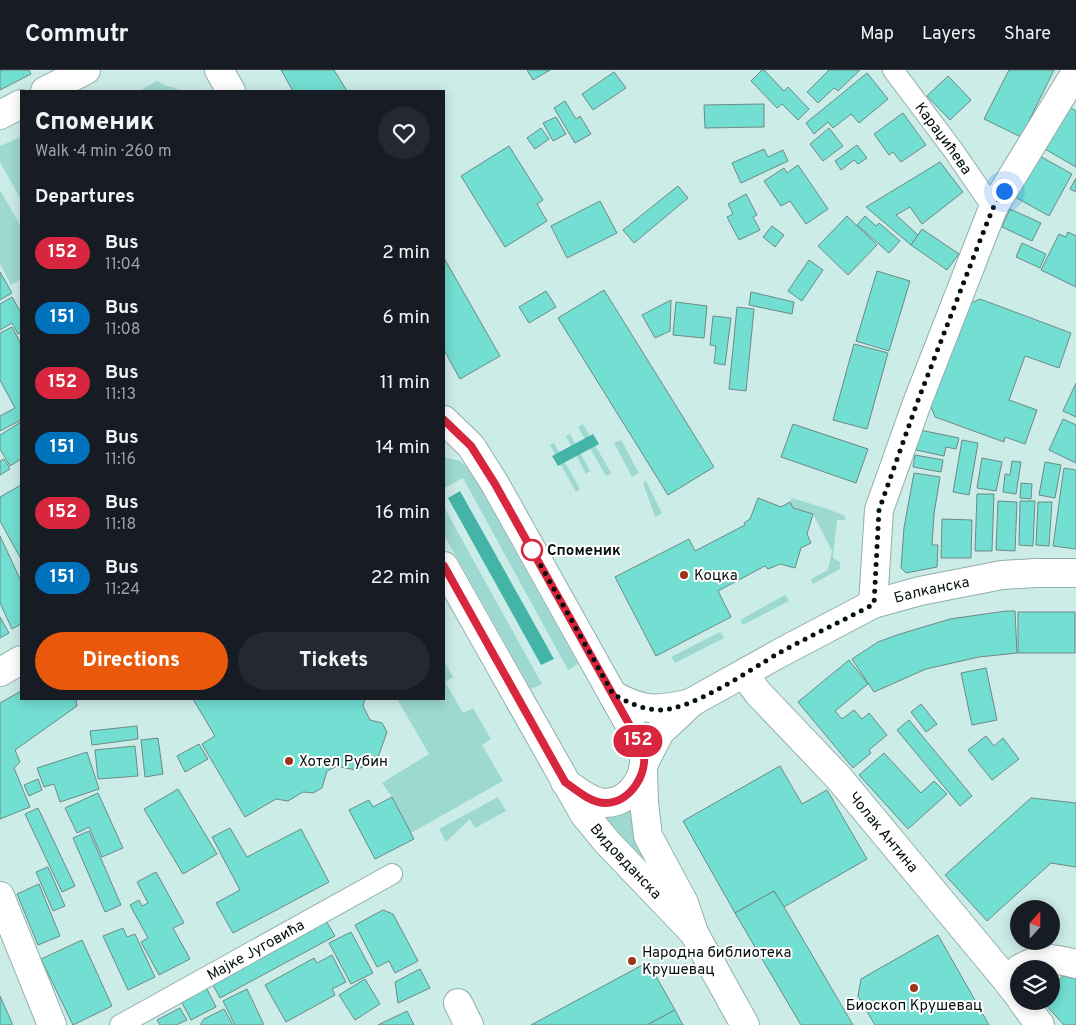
<!DOCTYPE html>
<meta charset="utf-8">
<style>
:root{--surface:#171b24;--page:#242831;--text:#f1f3f6;--muted:#9ea1a6;--line:#363941;--accent:#ea580c}
body{margin:0;font-family:Overpass,sans-serif;background:var(--page);color:var(--text);height:100vh;display:flex;flex-direction:column;font-size:19px;white-space:nowrap}
*{box-sizing:border-box;margin:0}
p{font-size:16px;color:var(--muted)}
.icon{flex:none;width:28px;height:28px;fill:none;stroke:currentColor;stroke-width:2;stroke-linecap:round;stroke-linejoin:round}
.map{position:relative;flex:1;overflow:hidden}
.details{position:absolute;left:20px;top:20px;width:425px;height:610px;display:flex;flex-direction:column;background:var(--surface);border-radius:0px;box-shadow:0 2px 12px #0003}
.details>*{flex:none}
.badge{padding:0 10px;border-radius:16px;font-size:18px;line-height:32px}
.needle{width:32px;rotate:21deg}
.tools{position:absolute;left:1010px;top:830px;display:grid;gap:10px}
.tools a{display:grid;place-items:center;width:50px;height:50px;border-radius:50%;background:var(--surface);box-shadow:0 2px 12px #0003;font-size:25px}
.you{position:absolute;width:25px;height:25px;margin:-12px;border:4px solid #fff;border-radius:50%;background:#1a73e8;box-shadow:0 0 0 8px #1a73e833}
.map>.badge{position:absolute;translate:-50% -50%;box-shadow:0 0 0 2px #fff}
h2{padding:0 15px;font-size:19px;line-height:45px}
.round{display:grid;place-items:center;flex:none;width:52px;height:52px;border-radius:26px;background:var(--page)}
.head{display:flex;align-items:center;justify-content:space-between;height:85px;padding:0 15px}
h1{font-size:24px;font-weight:800;line-height:38px}
.primary-button{display:flex;gap:10px;margin-top:auto;padding:10px 15px}
.primary-button a{flex:1;height:58px;border-radius:30px;background:var(--accent);color:#fff;font-size:20px;font-weight:800;line-height:58px;text-align:center}
.primary-button a+a{background:var(--page);color:var(--text)}
ul{padding:0;list-style:none}
li{display:flex;align-items:center;gap:15px;height:65px;padding:0 15px}
li div{flex:1}
li b{display:block;font-size:19px}
li em{font-style:normal}
li .badge{min-width:55px;font-weight:700;text-align:center}
header{display:flex;align-items:center;gap:30px;box-sizing:border-box;height:70px;padding:0 25px;background:var(--surface);border-bottom:1px solid var(--line)}
header strong{font-size:24px}
nav{display:flex;gap:28px;margin-inline-start:auto;font-size:18px}
.map>svg:first-child{display:block}
</style>
<header>
<strong>Commutr</strong>
<nav><a>Map</a><a>Layers</a><a>Share</a></nav>
</header>
<div class="map">
<svg width="1076" height="955" viewBox="0 0 1076 955">
<rect width="100%" height="100%" fill="#ccece7"/>
<!-- green -->
<g fill="#9ed9d1">
<path d="M157,11C166,17 173,16 181,21H139Z"/>
<polygon points="21,67 21,130 0,92 0,76"/>
<polygon points="0,120 21,157 21,209 11,215 0,194"/>
<polygon points="583,354 611,403 606,406 578,357"/>
<polygon points="570,364 590,401 586,404 566,366"/>
<polygon points="621,370 639,403 632,407 614,373"/>
<polygon points="554,373 580,419 576,422 550,375"/>
<polygon points="444,387 460,391 469,398 578,594 568,600 463,408 444,418"/>
<polygon points="646,411 662,443 655,447 643,413"/>
<polygon points="792,428 828,439 845,446 845,450 837,450 833,486 833,488 840,492 840,499 813,514 811,509 828,500 832,481 813,444 793,438 790,432"/>
<polygon points="444,437 542,614 531,619 444,465"/>
<polygon points="785,525 789,531 743,555 740,550"/>
<polygon points="720,562 724,568 675,593 671,587"/>
<polygon points="444,591 453,607 445,612 463,643 473,638 491,669 482,675 503,711 411,763 392,727 382,713 429,684 397,629 444,629"/>
<polygon points="498,727 506,741 475,758 470,749 446,772 439,759"/>
<polygon points="635,733 654,805 600,746 617,745"/>
</g>
<!-- water -->
<g fill="#45b4a8">
<polygon points="593,364 599,374 558,396 552,386"/>
<polygon points="460,421 554,589 541,595 448,428"/>
</g>
<!-- building -->
<g fill="#73ded2" stroke="#6d8a86">
<polygon points="0,0 29,0 31,4 0,20"/>
<polygon points="281,0 334,0 347,21 293,21"/>
<polygon points="527,0 550,0 533,10"/>
<polygon points="762,0 764,0 784,21 788,17 809,39 798,50 782,34 777,38 751,11"/>
<polygon points="829,0 860,0 838,21 834,18 818,33 807,22"/>
<polygon points="1009,0 1054,0 1021,67 984,49"/>
<polygon points="614,2 626,18 593,40 582,24"/>
<polygon points="867,3 888,29 859,53 851,44 833,58 828,52 814,64 806,53"/>
<polygon points="948,6 971,30 950,50 927,26"/>
<polygon points="565,31 576,49 580,46 591,64 575,73 554,38"/>
<polygon points="764,34 764,57 705,58 704,35"/>
<polygon points="1068,36 1076,41 1076,97 1043,78"/>
<polygon points="903,43 926,75 901,92 893,82 889,85 874,64"/>
<polygon points="556,47 566,64 553,71 543,53"/>
<polygon points="541,58 549,69 535,79 527,68"/>
<polygon points="829,58 843,76 823,91 810,74"/>
<polygon points="857,75 867,88 858,94 854,90 841,100 835,91"/>
<polygon points="509,76 543,130 537,134 547,151 505,177 461,106"/>
<polygon points="764,79 768,87 783,80 788,91 741,113 732,93"/>
<polygon points="1038,85 1072,104 1049,146 1015,127"/>
<polygon points="940,92 963,122 922,154 910,137 896,145 918,165 911,175 866,137"/>
<polygon points="798,95 828,139 806,154 790,131 781,136 764,111 784,98 787,103"/>
<polygon points="1076,108 1076,122 1070,119"/>
<polygon points="678,116 688,128 634,173 623,160"/>
<polygon points="746,124 757,145 753,147 760,160 739,170 727,147 733,144 728,134"/>
<polygon points="600,131 617,163 567,188 551,156"/>
<polygon points="1010,139 1041,153 1032,171 1002,157"/>
<polygon points="847,146 877,175 848,205 818,176"/>
<polygon points="865,146 876,156 879,153 900,171 889,183 857,155"/>
<polygon points="772,156 784,165 775,177 763,167"/>
<polygon points="922,159 959,184 947,200 911,175"/>
<polygon points="1068,162 1076,166 1076,217 1041,200 1059,164 1066,167"/>
<polygon points="1022,173 1046,184 1040,198 1016,187"/>
<polygon points="444,188 500,286 460,309 444,280"/>
<polygon points="809,190 823,200 802,231 788,221"/>
<polygon points="877,201 910,211 889,281 856,271"/>
<polygon points="0,202 12,223 0,230"/>
<polygon points="604,220 714,397 668,425 558,248"/>
<polygon points="546,221 556,237 529,253 519,237"/>
<polygon points="751,222 794,232 792,244 749,235"/>
<polygon points="12,227 21,243 21,262 18,264 12,253 0,260 0,234"/>
<polygon points="980,229 1071,263 1059,298 1025,286 1009,330 1037,340 1025,374 1005,367 1004,372 935,347 930,334 971,233"/>
<polygon points="671,230 670,261 655,268 642,245"/>
<polygon points="676,232 707,236 704,268 673,265"/>
<polygon points="737,237 754,239 746,321 729,319"/>
<polygon points="713,246 731,248 725,295 714,293 716,276 710,275"/>
<polygon points="12,257 21,274 21,350 0,361 0,346 15,338 0,310 0,263"/>
<polygon points="854,274 888,283 867,359 833,350"/>
<polygon points="1076,313 1076,347 1063,341"/>
<polygon points="1063,349 1076,355 1076,393 1049,380"/>
<polygon points="21,352 21,389 10,396 0,379 0,365"/>
<polygon points="793,354 868,379 856,413 781,387"/>
<polygon points="920,360 959,368 956,379 946,377 944,386 916,380"/>
<polygon points="962,370 978,373 969,425 953,422"/>
<polygon points="915,385 943,390 941,402 913,397"/>
<polygon points="982,388 1002,392 996,421 977,418"/>
<polygon points="4,389 10,399 0,405 0,391"/>
<polygon points="1012,391 1021,392 1016,424 1003,422 1005,404 1010,405"/>
<polygon points="1045,392 1061,395 1055,428 1039,425"/>
<polygon points="1064,398 1076,400 1076,479 1053,476"/>
<polygon points="914,403 940,407 934,444 932,475 938,475 937,497 906,503 901,498 904,458"/>
<polygon points="1021,413 1032,414 1031,429 1020,428"/>
<polygon points="21,415 21,489 0,451 0,427"/>
<polygon points="977,424 994,424 992,481 975,481"/>
<polygon points="758,428 781,437 790,432 793,438 813,444 807,464 811,473 801,478 795,498 780,494 768,499 765,496 718,521 731,547 656,586 615,507 689,469 695,481 745,455 744,453 750,449"/>
<polygon points="998,431 1017,432 1015,481 996,480"/>
<polygon points="1020,431 1035,431 1033,476 1019,475"/>
<polygon points="1038,432 1052,432 1049,476 1036,475"/>
<polygon points="942,449 972,450 971,488 941,488"/>
<polygon points="0,466 21,511 21,554 12,559 0,533"/>
<polygon points="1006,541 1015,541 1017,583 979,587 926,599 874,622 852,589 878,572 900,564 950,549"/>
<rect x="1018" y="542" width="57" height="41"/>
<polygon points="0,547 9,563 0,568"/>
<polygon points="849,590 868,614 835,641 842,649 854,640 862,649 869,643 887,665 869,680 871,683 853,698 798,632"/>
<polygon points="986,598 997,650 972,655 961,603"/>
<polygon points="21,621 21,629 76,629 77,636 15,680 20,692 14,698 30,737 0,749 0,633"/>
<polygon points="193,629 365,629 363,636 370,650 382,653 387,662 378,687 369,686 363,697 355,700 337,696 327,701 322,718 313,723 303,722 288,731 276,729 245,747 202,674 215,666"/>
<polygon points="921,634 937,654 926,662 911,642"/>
<polygon points="909,650 972,726 960,736 897,660"/>
<polygon points="137,656 138,669 92,675 90,661"/>
<polygon points="986,666 994,676 1003,668 1019,689 992,710 968,680"/>
<polygon points="158,668 163,704 145,707 141,670"/>
<polygon points="199,674 208,689 185,702 177,686"/>
<polygon points="135,676 138,706 98,709 95,680"/>
<polygon points="87,682 99,719 60,732 54,714 44,717 37,698"/>
<polygon points="884,683 921,723 934,711 947,724 908,759 859,705"/>
<polygon points="780,696 802,734 827,720 867,789 784,837 774,821 735,843 683,751"/>
<polygon points="38,709 42,720 29,726 24,715"/>
<polygon points="178,719 217,784 183,804 144,739"/>
<polygon points="98,723 123,778 102,787 89,757 77,763 65,738"/>
<polygon points="392,727 414,769 375,789 349,740 369,730 373,737"/>
<polygon points="1031,728 1076,733 1076,797 1051,793 987,851 945,805"/>
<polygon points="38,738 75,816 62,822 25,744"/>
<polygon points="230,758 247,787 301,759 329,812 233,863 216,833 240,820 212,767"/>
<polygon points="89,761 121,835 105,842 73,768"/>
<polygon points="48,797 65,836 53,841 36,802"/>
<polygon points="156,802 184,853 173,858 190,889 159,905 141,872 148,868 130,835 139,830 142,836 148,833 137,812"/>
<polygon points="39,814 60,866 38,875 17,824"/>
<polygon points="774,821 784,837 853,955 801,955 778,916 735,843"/>
<polygon points="383,840 393,844 418,891 395,903 389,891 377,897 355,855"/>
<polygon points="325,849 335,866 220,928 213,915 249,895 247,891"/>
<polygon points="123,858 127,867 135,864 155,907 128,920 103,866"/>
<polygon points="351,862 373,903 351,914 329,873"/>
<polygon points="938,865 989,955 875,955 858,926 861,909"/>
<polygon points="82,870 112,936 73,955 41,889"/>
<polygon points="332,885 346,912 332,919 335,925 286,952 265,915 314,888 317,893"/>
<polygon points="648,892 675,940 647,955 531,955"/>
<polygon points="420,899 430,918 398,933 395,912"/>
<polygon points="1063,906 1076,909 1076,955 1064,955 1042,931 1051,931 1051,917"/>
<polygon points="365,909 380,934 355,950 339,925"/>
<polygon points="206,917 216,937 191,950 181,931"/>
<polygon points="247,919 264,955 235,955 223,931"/>
<polygon points="0,926 12,953 12,955 0,955"/>
<polygon points="180,938 187,950 176,955 160,955 157,950"/>
<polygon points="224,939 233,955 200,955 204,949"/>
<polygon points="675,940 683,955 647,955"/>
<polygon points="407,941 414,955 378,955"/>
</g>
<g fill="none" stroke-linecap="round" stroke-linejoin="round">
<defs>
<g id="pedestrian">
<path id="s1" d="M893,0L953,80L993,138"/>
<path id="s2" d="M120,955L392,804"/>
</g>
<g id="minor">
<polyline points="45,21 86,0"/>
<polyline points="0,45 21,34"/>
<polyline points="873,534 879,440 917,333 993,138 1076,2"/>
<polyline points="0,602 21,590"/>
<path id="s3" d="M744,604L758,623L838,707L1004,907L1019,926"/>
<polyline points="0,826 52,955"/>
<path d="M1019,899C1043,886 1050,887 1076,894"/>
<polyline points="1022,931 1040,955"/>
<polyline points="458,933 469,955"/>
</g>
<g id="secondary">
<polyline points="219,0 231,21"/>
<path d="M444,350L471,376L495,414L643,679C649,703 632,732 606,733C591,733 576,720 565,712"/>
<path id="s4" d="M444,496L584,744L607,772L694,863"/>
<path d="M613,625C644,642 657,641 691,633"/>
<path id="s5" d="M644,693L660,662L692,632L780,583L873,534L920,521L1002,505L1036,503H1076"/>
<polyline points="643,700 644,733 648,766 684,833 694,863 745,955"/>
</g>
</defs>
<!-- pedestrian casing -->
<use href="#pedestrian" stroke="#91afab" stroke-width="22"/>
<!-- minor casing -->
<use href="#minor" stroke="#91afab" stroke-width="30"/>
<!-- secondary casing -->
<use href="#secondary" stroke="#91afab" stroke-width="30"/>
<!-- pedestrian -->
<use href="#pedestrian" stroke="#fff" stroke-width="20"/>
<!-- minor -->
<use href="#minor" stroke="#fff" stroke-width="28"/>
<!-- secondary -->
<use href="#secondary" stroke="#fff" stroke-width="28"/>
</g>
<g fill="none" stroke-linecap="round" stroke-linejoin="round">
<defs>
<path id="line" d="M444,350L471,376L495,414L643,679C649,703 631,732 606,733C591,733 576,720 565,712L444,496"/>
</defs>
<!-- line casing -->
<use href="#line" stroke="#fff" stroke-width="11"/>
<!-- line -->
<use href="#line" stroke="#d7263d" stroke-width="8"/>
<!-- walk -->
<path stroke="#061110" stroke-width="5" stroke-dasharray="0 9" d="M532,480L613,624C627,632 643,640 660,640C694,639 748,601 779,583C810,566 842,551 874,534L879,440L917,333L979,173L993,138L1004,121"/>
</g>
<!-- markers -->
<circle fill="#fff" stroke="#d7263d" stroke-width="2.5" cx="532" cy="480" r="10"/>
<g fill="#9c3418" stroke="#fff" stroke-width="2">
<circle cx="684" cy="505" r="5"/>
<circle cx="289" cy="691" r="5"/>
<circle cx="632" cy="891" r="5"/>
<circle cx="914" cy="918" r="5"/>
</g>
<g text-anchor="middle" stroke-width="4" stroke-linejoin="round" paint-order="stroke">
<!-- street labels -->
<g font-size="15" fill="#061110" stroke="#fff">
<text dy="5" stroke="none"><textPath href="#s1" startOffset="85">Караџићева</textPath></text>
<text dy="5" stroke="none"><textPath href="#s5" startOffset="345">Балканска</textPath></text>
<text dy="5" stroke="none"><textPath href="#s3" startOffset="211">Чолак Антина</textPath></text>
<text dy="5" stroke="none"><textPath href="#s4" startOffset="348">Видовданска</textPath></text>
<text dy="5" stroke="none"><textPath href="#s2" startOffset="155">Мајке Југовића</textPath></text>
</g>
<!-- stop labels -->
<g font-size="15" font-weight="bold" fill="#061110" stroke="#fff" text-anchor="start">
<text x="547" y="485">Споменик</text>
</g>
<!-- poi labels -->
<g font-size="15" fill="#061110" stroke="#fff" text-anchor="start">
<text x="694" y="510">Коцка</text>
<text x="299" y="696">Хотел Рубин</text>
<text x="642" y="887">Народна библиотека<tspan x="642" dy="17">Крушевац</tspan></text>
<text x="914" y="940" text-anchor="middle">Биоскоп Крушевац</text>
</g>
</g>
</svg>
<div class="tools">
<a><svg class="needle" viewBox="-14 -14 28 28"><path d="M0-13l5 13h-10z" fill="#e53935"/><path d="M0 13l5-13h-10z" fill="#9ea1a6"/></svg></a>
<a><svg class="icon" aria-label="layers" viewBox="0 0 24 24"><path d="M12 4l9 5-9 5-9-5zM3 14l9 5 9-5"/></svg></a>
</div>
<div class="you" style="left:1004px;top:121px"></div>
<b class="badge" style="left:638px;top:671px;background:#d7263d;color:#fff">152</b>
<section class="details">
<div class="head"><div><h1>Споменик</h1><p>Walk · 4 min · 260 m</p></div><a class="round"><svg class="icon" aria-label="heart" viewBox="0 0 24 24"><path d="M12 20l-8-8c-3-5 5-10 8-4 3-6 11-1 8 4z"/></svg></a></div>
<h2>Departures</h2>
<ul>
<li><span class="badge" style="background:#d7263d;color:#fff">152</span><div><b>Bus</b><p>11:04</p></div><em>2 min</em></li>
<li><span class="badge" style="background:#0072bc;color:#fff">151</span><div><b>Bus</b><p>11:08</p></div><em>6 min</em></li>
<li><span class="badge" style="background:#d7263d;color:#fff">152</span><div><b>Bus</b><p>11:13</p></div><em>11 min</em></li>
<li><span class="badge" style="background:#0072bc;color:#fff">151</span><div><b>Bus</b><p>11:16</p></div><em>14 min</em></li>
<li><span class="badge" style="background:#d7263d;color:#fff">152</span><div><b>Bus</b><p>11:18</p></div><em>16 min</em></li>
<li><span class="badge" style="background:#0072bc;color:#fff">151</span><div><b>Bus</b><p>11:24</p></div><em>22 min</em></li>
</ul>
<div class="primary-button"><a>Directions</a><a>Tickets</a></div>
</section>
</div>
